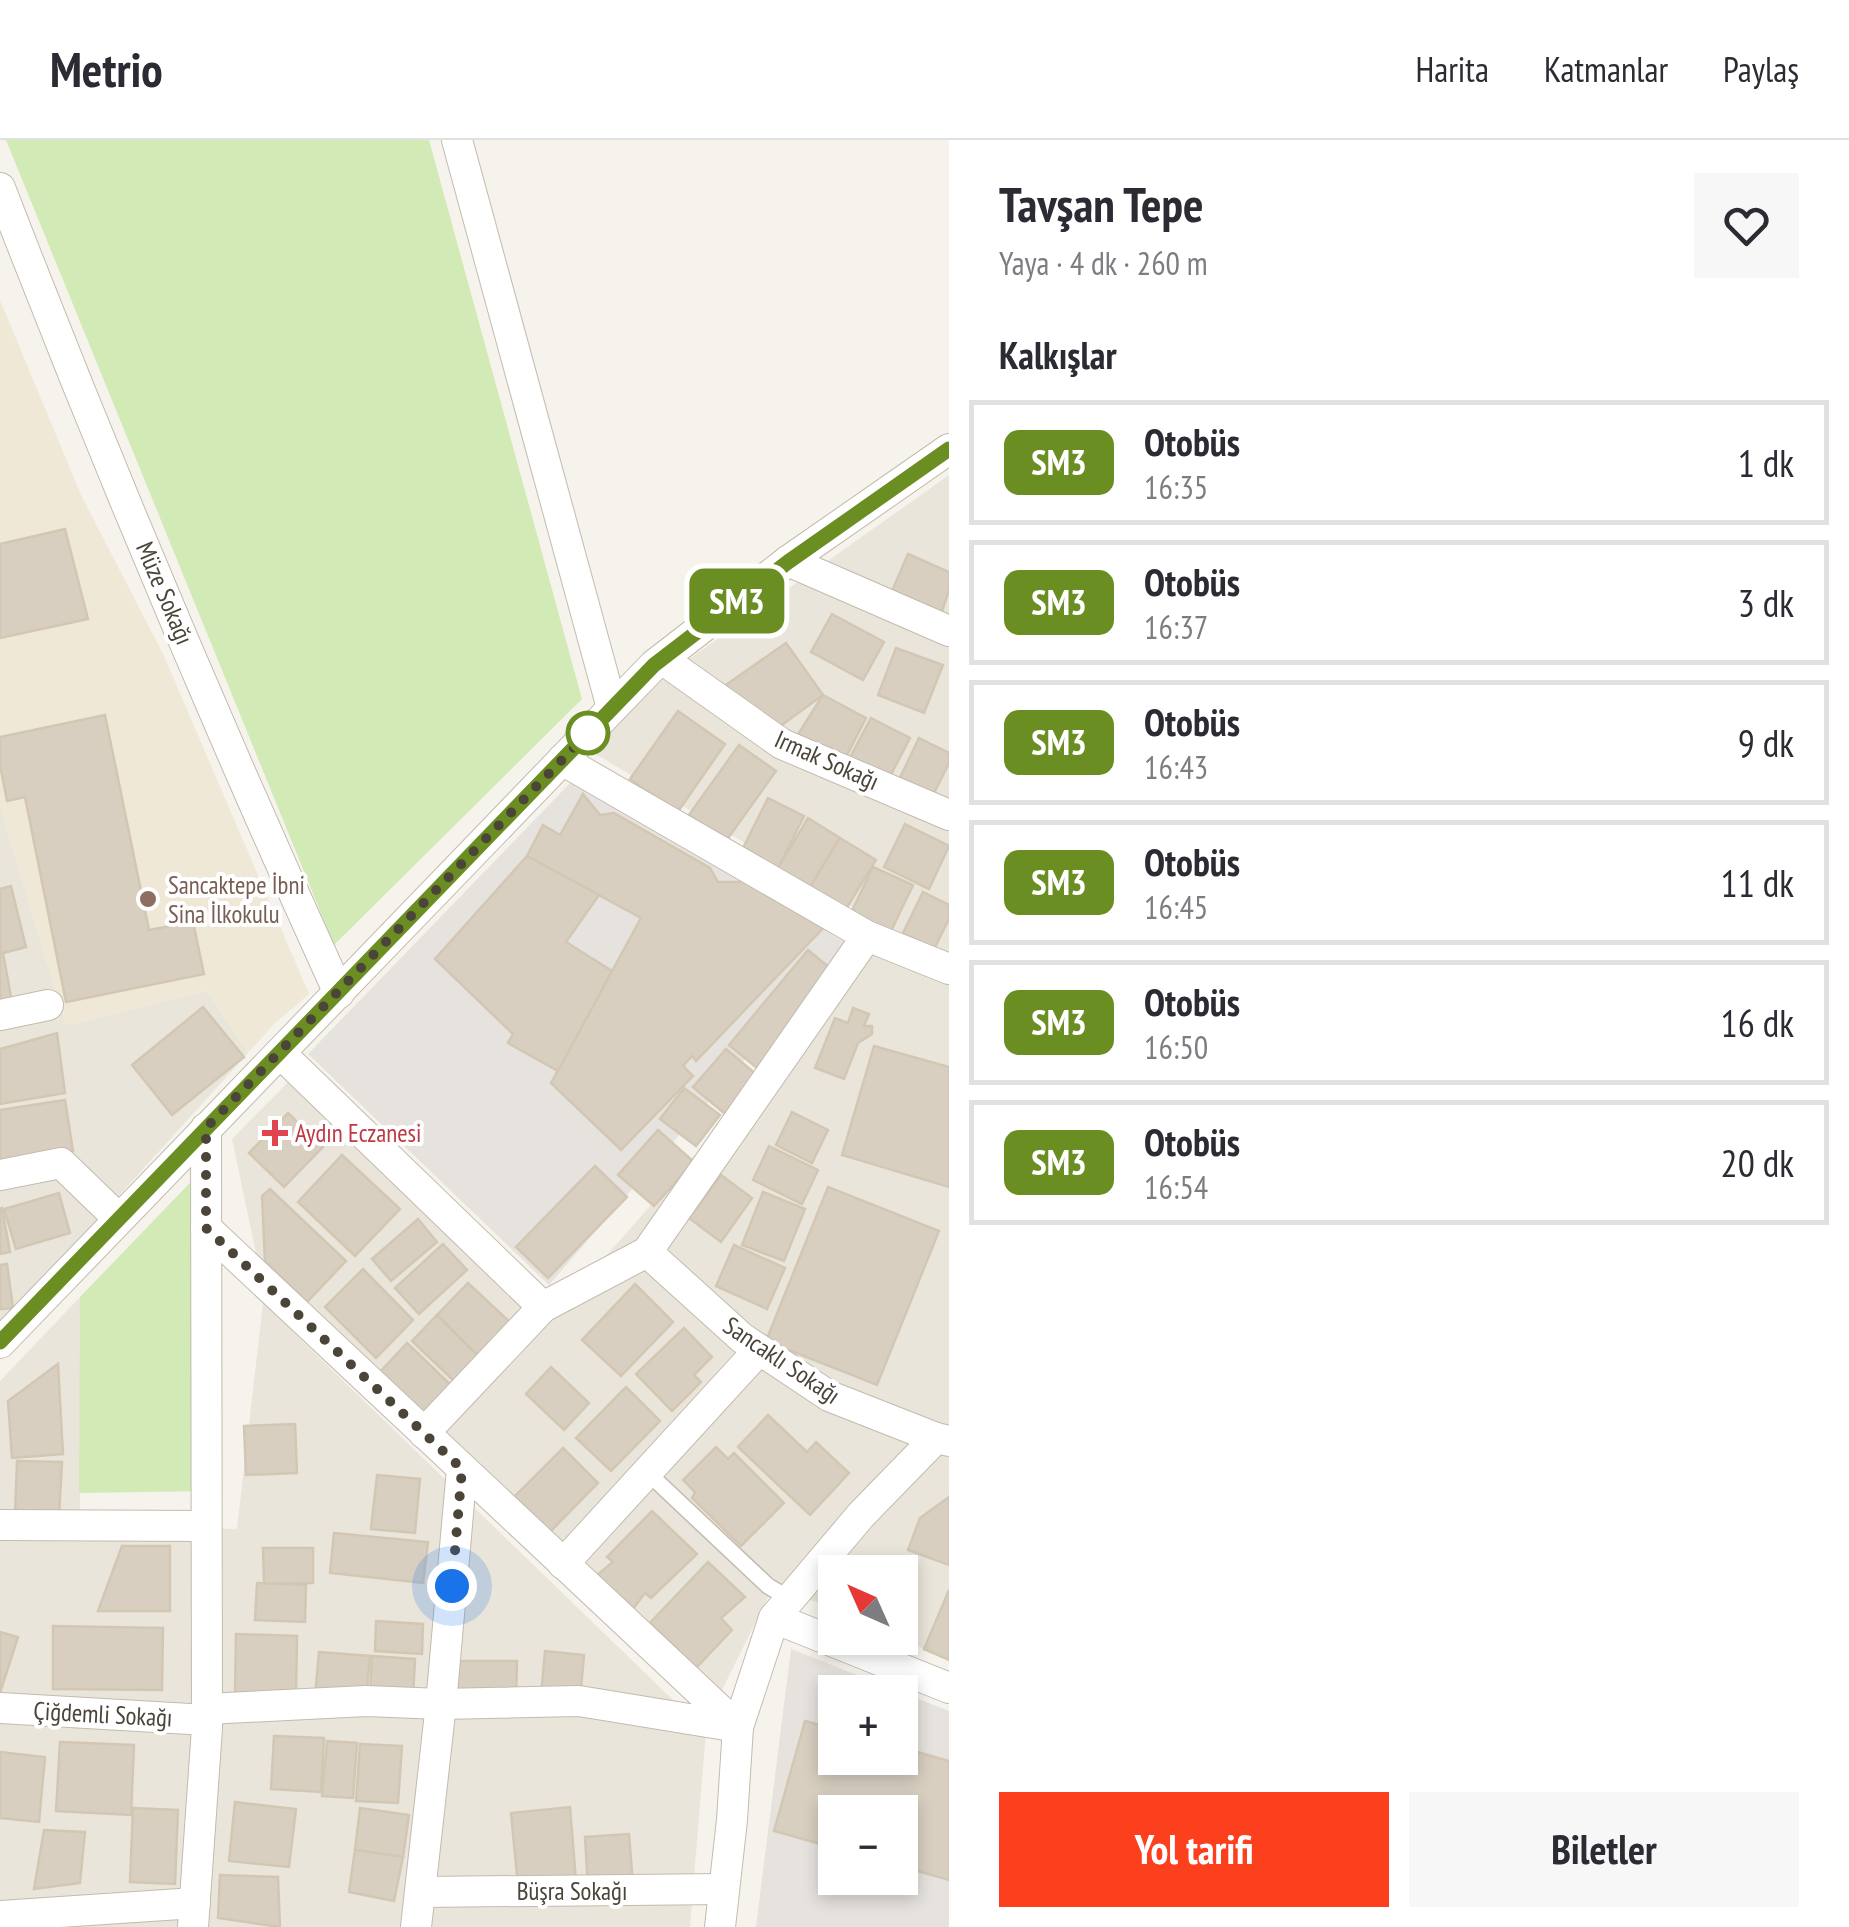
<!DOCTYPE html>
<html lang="tr">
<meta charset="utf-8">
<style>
:root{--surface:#fff;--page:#f7f7f7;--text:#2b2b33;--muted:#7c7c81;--line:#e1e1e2;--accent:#fc3f1d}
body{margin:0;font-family:"PT Sans Narrow",sans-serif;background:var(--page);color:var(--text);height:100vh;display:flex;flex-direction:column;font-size:38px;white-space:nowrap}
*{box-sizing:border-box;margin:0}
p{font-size:32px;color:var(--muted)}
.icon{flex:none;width:55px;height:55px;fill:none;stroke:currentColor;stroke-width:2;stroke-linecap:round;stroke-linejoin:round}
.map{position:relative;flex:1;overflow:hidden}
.sheet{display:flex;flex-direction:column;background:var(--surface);width:900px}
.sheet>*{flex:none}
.badge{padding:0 20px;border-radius:15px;font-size:35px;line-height:65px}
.needle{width:65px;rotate:315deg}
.controls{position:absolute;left:818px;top:1415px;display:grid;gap:20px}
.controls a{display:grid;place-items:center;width:100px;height:100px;border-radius:0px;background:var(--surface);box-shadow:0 5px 15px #0003;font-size:50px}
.you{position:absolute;width:50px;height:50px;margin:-25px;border:8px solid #fff;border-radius:50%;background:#1a73e8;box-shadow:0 0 0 15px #1a73e833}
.map>.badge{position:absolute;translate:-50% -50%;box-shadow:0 0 0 5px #fff}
h2{padding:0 50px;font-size:38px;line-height:90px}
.round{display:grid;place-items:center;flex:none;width:105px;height:105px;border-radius:0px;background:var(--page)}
.head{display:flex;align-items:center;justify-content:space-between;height:170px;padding:0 50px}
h1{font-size:48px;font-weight:600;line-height:75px}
.action{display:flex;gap:20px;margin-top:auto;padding:20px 50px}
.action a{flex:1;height:115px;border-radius:0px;background:var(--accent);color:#fff;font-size:40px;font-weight:600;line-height:115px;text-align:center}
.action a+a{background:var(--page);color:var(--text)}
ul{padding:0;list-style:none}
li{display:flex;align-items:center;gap:30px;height:125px;margin:0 20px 15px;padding:0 30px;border:5px solid var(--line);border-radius:0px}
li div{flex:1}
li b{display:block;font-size:38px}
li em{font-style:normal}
li .badge{min-width:110px;font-weight:700;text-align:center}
header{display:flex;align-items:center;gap:60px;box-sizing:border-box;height:140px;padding:0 50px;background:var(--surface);border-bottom:2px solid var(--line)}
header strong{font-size:48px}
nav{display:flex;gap:55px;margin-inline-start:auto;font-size:35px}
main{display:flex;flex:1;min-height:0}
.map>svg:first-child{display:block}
</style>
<header>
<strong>Metrio</strong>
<nav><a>Harita</a><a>Katmanlar</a><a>Paylaş</a></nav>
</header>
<main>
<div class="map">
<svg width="949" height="1787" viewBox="0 0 949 1787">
<rect width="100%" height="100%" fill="#f6f3ec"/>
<!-- residential -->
<g fill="#eae5da">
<polygon points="949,335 949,1519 898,1498 900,1432 835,1432 835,1470 774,1445 719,1556 258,1123 232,999 288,942 548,1182 892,791 594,613 647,549"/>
<polygon points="0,667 66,885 207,851 248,913 0,1187"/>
<polygon points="80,1157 80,1385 237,1389 263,1163 706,1592 690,1787 0,1787 0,1241"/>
</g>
<!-- industrial -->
<g fill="#e6e2dd" fill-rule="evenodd">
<polygon points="574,639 846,803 549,1145 308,914"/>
<path d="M791,1509L949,1571V1787H756ZM835,1552H900V1618H835ZM835,1672H900V1738H835Z"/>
</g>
<!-- education -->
<polygon fill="#efe8d6" points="0,160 81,355 164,516 309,854 275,883 248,913 207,851 66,885 0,667"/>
<!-- green -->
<g fill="#d2eab5">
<polygon points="6,0 429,0 582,559 334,805"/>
<polygon points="212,1020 211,1351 79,1353 80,1157"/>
</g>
<!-- building -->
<g fill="#d8cfc1" stroke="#d3c7b4" stroke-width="2.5">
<polygon points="65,389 88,479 0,498 0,404"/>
<polygon points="908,414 949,432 949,450 939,481 889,458"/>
<polygon points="832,474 884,502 863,540 811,512"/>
<polygon points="786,503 823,555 779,587 723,547"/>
<polygon points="896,508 943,525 924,573 878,555"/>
<polygon points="823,555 866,578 843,623 795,599"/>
<polygon points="678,571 725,604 677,673 630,639"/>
<polygon points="105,575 149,790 193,782 204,834 66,862 25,657 7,661 0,625 0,597"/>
<polygon points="871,578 910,598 885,646 846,625"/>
<polygon points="919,598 949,613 949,623 930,661 897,644"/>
<polygon points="739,605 776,631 726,701 689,675"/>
<polygon points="583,654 600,675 614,673 710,728 718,742 739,742 743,734 830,781 696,921 692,916 683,926 693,936 621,1010 551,943 641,778 527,716 543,685 560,695"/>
<polygon points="768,658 804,676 778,728 742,710"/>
<polygon points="808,678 840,698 810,747 778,728"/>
<polygon points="905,684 949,706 929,749 884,727"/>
<polygon points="840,698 876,720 846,769 810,747"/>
<polygon points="527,716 599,755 566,802 612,831 558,931 508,903 513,894 435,819"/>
<polygon points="873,727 913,745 891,791 851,773"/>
<polygon points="11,746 26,807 0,814 0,749"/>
<polygon points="923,752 949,765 949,779 934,809 903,793"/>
<polygon points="808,810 836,833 757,928 729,905"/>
<polygon points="3,813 12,862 0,865 0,814"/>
<polygon points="203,867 244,917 172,975 132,925"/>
<polygon points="853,868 869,874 864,886 872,886 872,894 858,903 844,939 815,928 835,878 848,883"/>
<polygon points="57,893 65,953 0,964 0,909"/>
<polygon points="874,906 949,927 949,1047 842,1015"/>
<polygon points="726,909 758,936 725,974 693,947"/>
<polygon points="684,948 720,975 696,1006 660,979"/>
<polygon points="65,960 73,1011 0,1023 0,970"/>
<polygon points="792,972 828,990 812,1023 776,1005"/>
<polygon points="288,973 323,1007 284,1047 249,1013"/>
<polygon points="658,990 694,1022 654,1066 618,1035"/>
<polygon points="769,1006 818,1030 802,1064 753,1040"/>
<polygon points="342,1015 400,1069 355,1116 298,1062"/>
<polygon points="595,1026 627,1057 548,1138 516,1107"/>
<polygon points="721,1035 752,1058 721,1102 689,1078"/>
<polygon points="828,1047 939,1091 877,1245 766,1201"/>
<polygon points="270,1049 346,1121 307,1162 265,1122 262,1056"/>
<polygon points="763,1052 805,1069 784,1121 742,1105"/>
<polygon points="59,1053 70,1093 16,1109 4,1069"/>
<polygon points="2,1068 10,1112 0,1114 0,1069"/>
<polygon points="418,1079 437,1102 391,1141 372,1119"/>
<polygon points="443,1104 467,1130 419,1174 395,1148"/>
<polygon points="734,1105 785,1128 767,1169 716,1146"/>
<polygon points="7,1124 13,1168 0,1169 0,1125"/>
<polygon points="363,1129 413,1180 376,1218 325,1167"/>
<polygon points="468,1143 513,1185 481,1219 437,1175"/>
<polygon points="635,1144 673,1182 621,1236 582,1200"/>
<polygon points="437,1175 481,1219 457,1244 412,1201"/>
<polygon points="684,1188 712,1217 694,1235 701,1242 672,1271 636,1234"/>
<polygon points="407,1203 453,1247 426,1276 380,1232"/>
<polygon points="58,1224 63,1314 12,1318 8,1261"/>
<polygon points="551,1227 589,1263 564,1290 526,1254"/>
<polygon points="626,1247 660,1281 611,1331 576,1298"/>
<polygon points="768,1275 807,1312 816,1302 849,1333 810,1375 738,1307"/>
<polygon points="295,1284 297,1333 246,1335 244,1286"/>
<polygon points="716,1307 728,1319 734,1313 784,1363 741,1406 692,1358 695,1352 683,1340"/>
<polygon points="563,1308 598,1343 546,1396 510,1361"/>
<polygon points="17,1321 62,1322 59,1376 15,1374"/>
<polygon points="377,1335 420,1339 415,1393 371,1389"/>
<polygon points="949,1357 949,1425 908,1410 920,1378"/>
<polygon points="652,1371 697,1414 651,1458 645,1453 632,1470 597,1435 613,1422 607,1417"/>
<polygon points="334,1393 428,1402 423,1443 330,1433"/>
<polygon points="122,1406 170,1406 170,1471 98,1471"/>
<polygon points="263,1408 313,1408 313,1443 264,1444"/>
<polygon points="708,1422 745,1457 721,1478 732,1490 696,1528 650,1483"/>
<polygon points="257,1443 306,1445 305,1482 255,1480"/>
<polygon points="949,1450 949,1520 924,1509"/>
<polygon points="376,1481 423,1484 422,1514 375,1511"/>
<polygon points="53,1486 163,1488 162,1550 53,1549"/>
<polygon points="0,1492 18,1497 0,1553"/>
<polygon points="236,1494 297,1496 296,1556 235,1554"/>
<polygon points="545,1511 584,1515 580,1559 541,1556"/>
<polygon points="319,1512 370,1516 366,1561 315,1557"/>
<polygon points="372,1516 415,1519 413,1558 370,1556"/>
<polygon points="454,1521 517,1521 516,1560 453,1560"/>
<polygon points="805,1581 835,1589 835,1618 900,1618 900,1607 949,1621 949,1740 900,1726 900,1672 835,1672 835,1708 774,1691"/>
<polygon points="274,1596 324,1598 321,1652 271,1649"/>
<polygon points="327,1601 357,1603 353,1658 322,1656"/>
<polygon points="60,1602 134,1605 131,1675 56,1671"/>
<polygon points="360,1604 402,1606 398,1663 356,1661"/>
<polygon points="0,1612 45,1617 39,1682 0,1678"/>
<polygon points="235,1662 296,1669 289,1727 229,1721"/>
<polygon points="570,1667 576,1741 518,1746 511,1673"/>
<polygon points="133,1668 178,1670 175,1744 130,1742"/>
<polygon points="360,1668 409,1675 403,1717 355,1710"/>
<polygon points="44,1690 85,1692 80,1743 34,1749"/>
<polygon points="629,1694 633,1745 588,1748 585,1697"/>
<polygon points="355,1710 403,1717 394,1761 349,1752"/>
<polygon points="220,1735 278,1737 280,1787 218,1778"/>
</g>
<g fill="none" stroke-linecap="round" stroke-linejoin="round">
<defs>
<polyline id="lane" points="647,1332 768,1446 790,1459"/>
<g id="street">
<polyline points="457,0 612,568"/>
<path d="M0,48C105,320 218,588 339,853"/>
<polyline points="788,421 949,491"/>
<polyline points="662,519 782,604 949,675"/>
<polyline points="867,796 949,829"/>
<polyline points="0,875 48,865"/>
<polyline points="280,913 543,1167 424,1293"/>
<polyline points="0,1035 61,1023 119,1079"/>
<polyline points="206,1088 738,1587 579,1561 441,1564 366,1561 207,1569"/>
<polyline points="647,1112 742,1198 829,1256 936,1298"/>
<polyline points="543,1167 647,1112 867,796 562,620"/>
<polyline points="0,1203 654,525 788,421 949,309"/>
<polyline points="0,1385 206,1386"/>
<polyline points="563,1424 759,1210"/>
<polyline points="774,1478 949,1548"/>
<polyline points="0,1568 207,1580"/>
<polyline points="420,1752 724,1749"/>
<polyline points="0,1776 195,1763"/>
<polyline points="193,1787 207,1588 206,988"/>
<polyline points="416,1787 441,1564 462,1329"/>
<polyline points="720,1787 732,1680 738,1587 774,1478 861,1375 936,1298 949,1301"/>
</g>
</defs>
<!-- lane casing -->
<use href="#lane" stroke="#c2bbae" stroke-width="18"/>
<!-- street casing -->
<use href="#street" stroke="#c2bbae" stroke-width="32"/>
<!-- lane -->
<use href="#lane" stroke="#fff" stroke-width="15"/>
<!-- street -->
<use href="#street" stroke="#fff" stroke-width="30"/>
</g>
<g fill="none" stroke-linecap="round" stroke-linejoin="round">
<defs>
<polyline id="line" points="0,1202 654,525 788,422 949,309"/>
</defs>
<!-- line casing -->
<use href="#line" stroke="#fff" stroke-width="22"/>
<!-- line -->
<use href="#line" stroke="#6b8e23" stroke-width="15"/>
<!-- walk -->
<polyline stroke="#4b4439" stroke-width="10" stroke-dasharray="0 18" points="452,1446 462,1329 206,1088 206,988 588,593"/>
</g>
<!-- markers -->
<circle fill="#fff" stroke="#6b8e23" stroke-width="5" cx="588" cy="593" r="20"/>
<circle fill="#8d6e63" stroke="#fff" stroke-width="4" cx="148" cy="759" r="10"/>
<path fill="#e0444e" stroke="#fff" stroke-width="4" d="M270 978h10v10h10v10h-10v10h-10v-10h-10v-10h10z"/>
<g text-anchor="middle" stroke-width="8" stroke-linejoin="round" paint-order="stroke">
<!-- street labels -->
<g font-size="25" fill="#4b4439" stroke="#fff">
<text transform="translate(165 453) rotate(67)" y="9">Müze Sokağı</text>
<text transform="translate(827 620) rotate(24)" y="9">Irmak Sokağı</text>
<text transform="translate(782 1220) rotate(34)" y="9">Sancaklı Sokağı</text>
<text transform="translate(103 1574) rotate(3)" y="9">Çiğdemli Sokağı</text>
<text x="572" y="1760">Büşra Sokağı</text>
</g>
<!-- education labels -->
<g font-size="25" fill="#785e54" stroke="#fff" text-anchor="start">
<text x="168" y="754">Sancaktepe İbni<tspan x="168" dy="29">Sina İlkokulu</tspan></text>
</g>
<!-- health labels -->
<g font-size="25" fill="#be3a42" stroke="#fff" text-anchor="start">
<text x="295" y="1002">Aydın Eczanesi</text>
</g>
</g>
</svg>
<div class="controls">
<a><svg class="needle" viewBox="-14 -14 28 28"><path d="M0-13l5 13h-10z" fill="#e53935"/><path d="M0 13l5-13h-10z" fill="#7c7c81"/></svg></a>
<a>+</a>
<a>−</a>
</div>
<div class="you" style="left:452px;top:1446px"></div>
<b class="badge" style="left:737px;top:461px;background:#6b8e23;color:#fff">SM3</b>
</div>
<section class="sheet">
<div class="head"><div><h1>Tavşan Tepe</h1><p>Yaya · 4 dk · 260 m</p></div><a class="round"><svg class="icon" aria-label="heart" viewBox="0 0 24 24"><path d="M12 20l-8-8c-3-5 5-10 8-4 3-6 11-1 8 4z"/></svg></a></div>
<h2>Kalkışlar</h2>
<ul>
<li><span class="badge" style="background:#6b8e23;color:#fff">SM3</span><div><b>Otobüs</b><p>16:35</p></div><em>1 dk</em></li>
<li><span class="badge" style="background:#6b8e23;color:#fff">SM3</span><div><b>Otobüs</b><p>16:37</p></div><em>3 dk</em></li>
<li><span class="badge" style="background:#6b8e23;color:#fff">SM3</span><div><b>Otobüs</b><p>16:43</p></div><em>9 dk</em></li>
<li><span class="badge" style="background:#6b8e23;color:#fff">SM3</span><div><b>Otobüs</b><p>16:45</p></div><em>11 dk</em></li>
<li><span class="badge" style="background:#6b8e23;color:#fff">SM3</span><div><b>Otobüs</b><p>16:50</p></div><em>16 dk</em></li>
<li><span class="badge" style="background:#6b8e23;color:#fff">SM3</span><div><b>Otobüs</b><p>16:54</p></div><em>20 dk</em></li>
</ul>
<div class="action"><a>Yol tarifi</a><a>Biletler</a></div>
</section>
</main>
